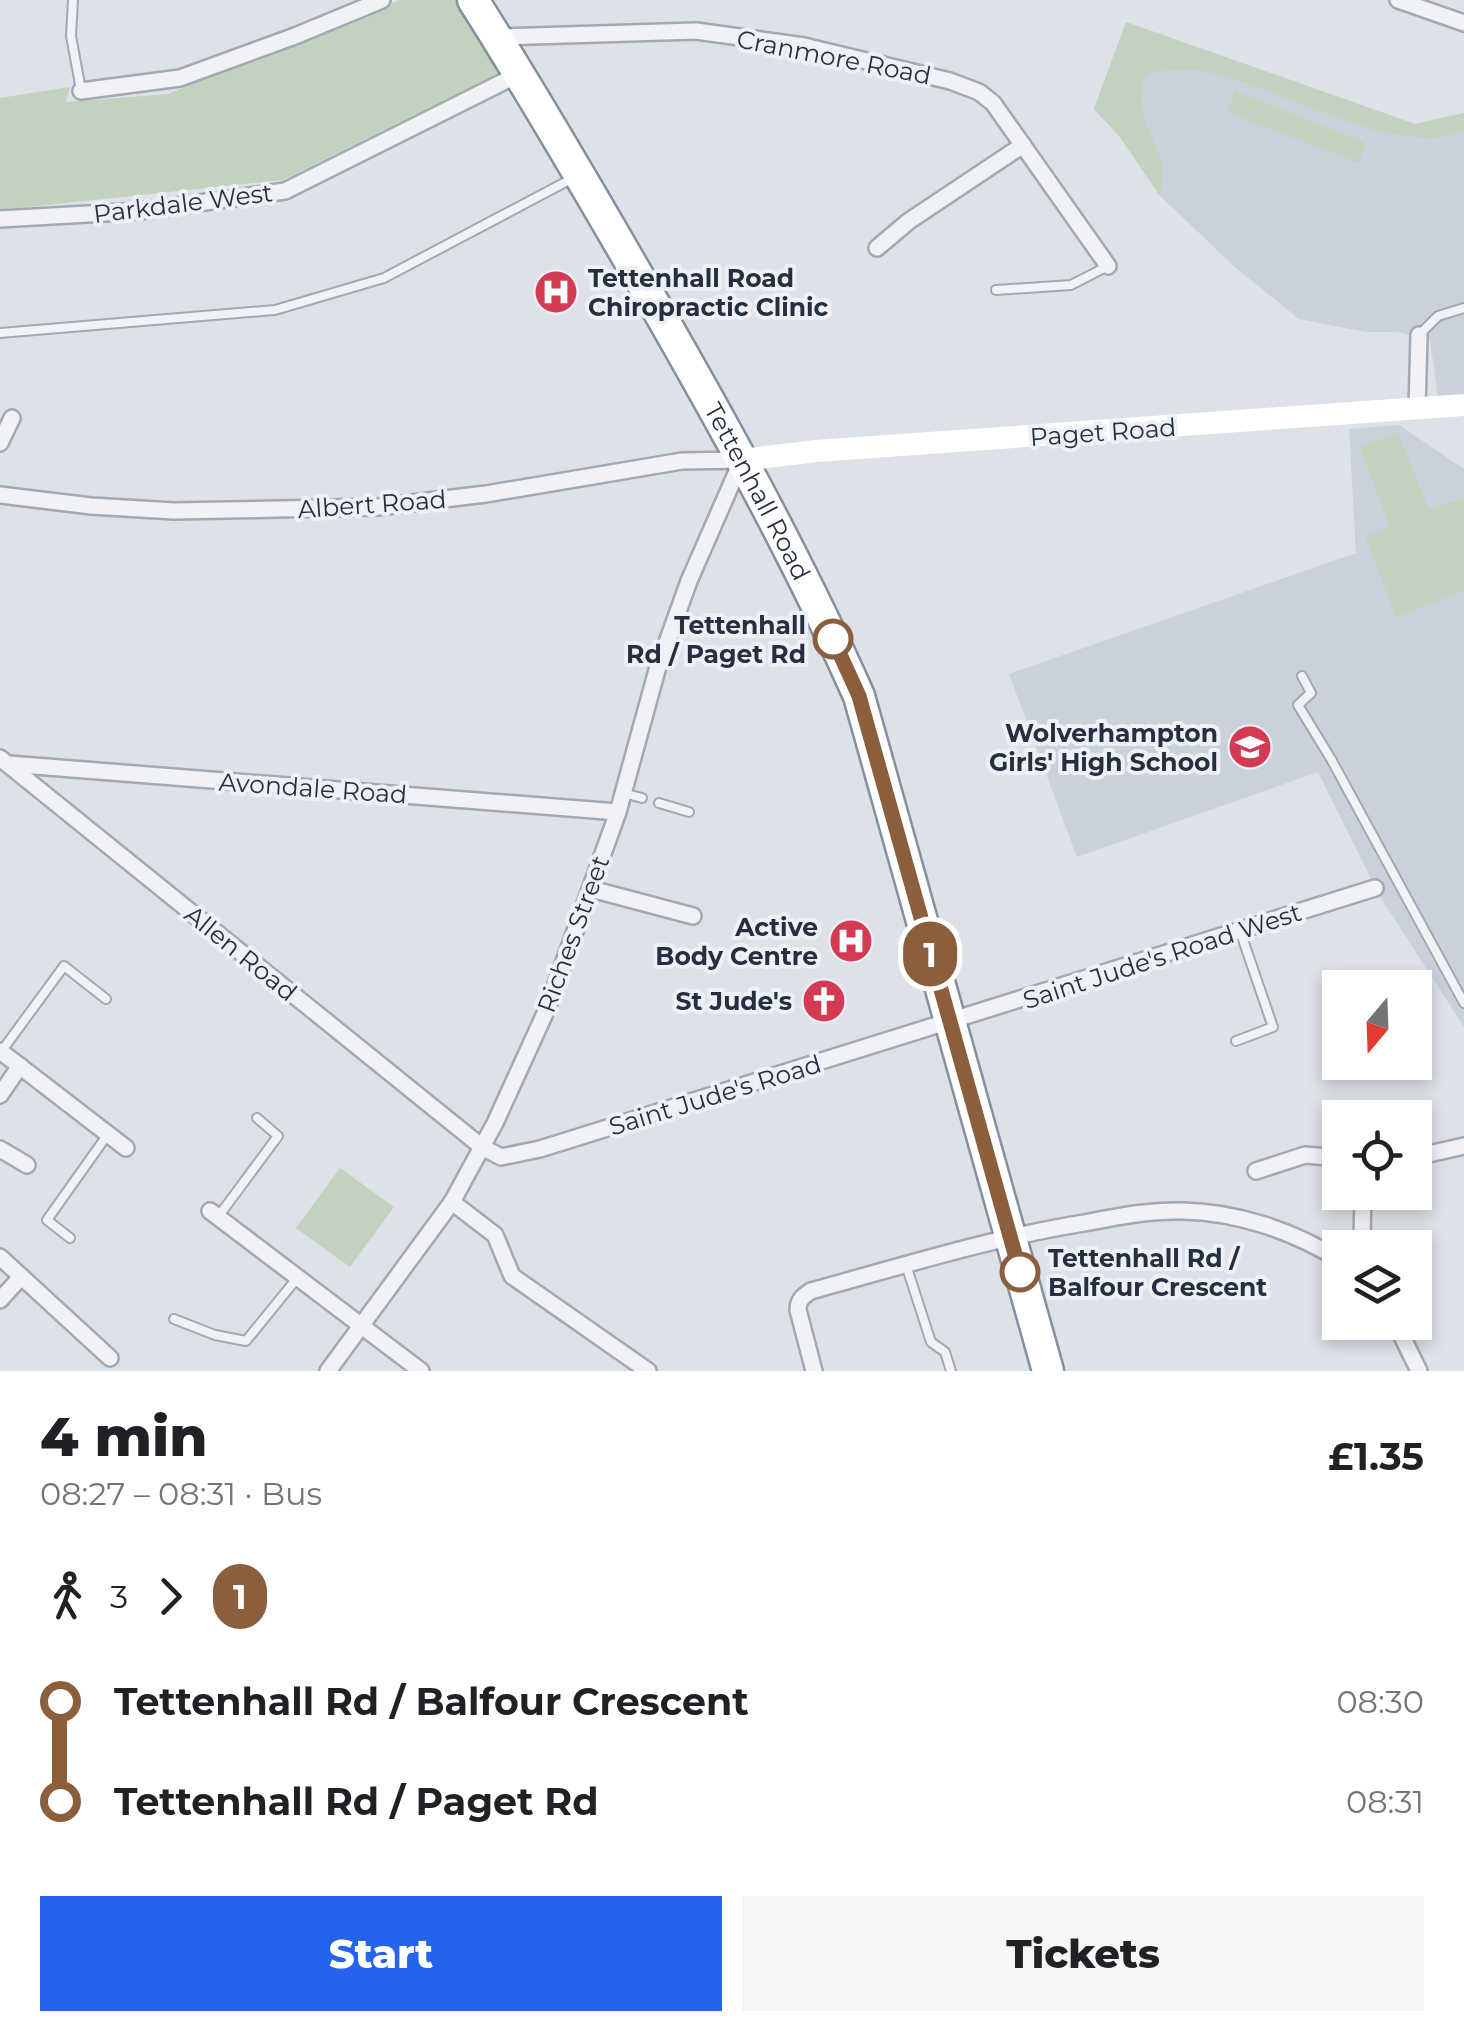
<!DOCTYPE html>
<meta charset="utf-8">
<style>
:root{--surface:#fff;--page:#f6f6f6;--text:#202124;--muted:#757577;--accent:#2563eb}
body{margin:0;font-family:Montserrat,sans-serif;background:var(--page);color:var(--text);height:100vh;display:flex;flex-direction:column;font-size:38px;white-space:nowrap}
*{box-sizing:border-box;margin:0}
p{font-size:32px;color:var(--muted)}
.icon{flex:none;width:55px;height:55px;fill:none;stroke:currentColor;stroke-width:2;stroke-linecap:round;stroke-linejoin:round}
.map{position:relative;height:1371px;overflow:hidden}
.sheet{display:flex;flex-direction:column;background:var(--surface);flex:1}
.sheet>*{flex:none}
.badge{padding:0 20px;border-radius:32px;font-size:35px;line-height:65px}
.needle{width:65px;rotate:199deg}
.tools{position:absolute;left:1322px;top:970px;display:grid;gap:20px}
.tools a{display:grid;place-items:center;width:110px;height:110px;border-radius:0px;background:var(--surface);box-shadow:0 5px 15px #0003;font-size:50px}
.map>.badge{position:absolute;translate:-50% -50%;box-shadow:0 0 0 5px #fff}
.legs{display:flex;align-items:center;gap:15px;height:110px;padding:0 40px;font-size:32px}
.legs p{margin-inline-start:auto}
.overview{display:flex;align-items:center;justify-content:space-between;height:170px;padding:0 40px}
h1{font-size:55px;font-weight:800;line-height:75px}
.button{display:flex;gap:20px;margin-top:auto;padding:20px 40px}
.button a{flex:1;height:115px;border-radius:0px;background:var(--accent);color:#fff;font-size:40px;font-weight:800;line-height:115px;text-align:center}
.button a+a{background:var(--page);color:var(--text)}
ul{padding:0 40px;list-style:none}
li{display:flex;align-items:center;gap:35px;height:100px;font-size:38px}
li i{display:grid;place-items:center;width:15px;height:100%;margin:0 12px;background:currentColor}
li i::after{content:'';width:25px;height:25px;margin:-12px;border:8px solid;border-radius:50%;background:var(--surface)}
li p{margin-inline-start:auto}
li:first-child i{background:linear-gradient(#0000 50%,currentColor 0)}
li:last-child i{background:linear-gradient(currentColor 50%,#0000 0)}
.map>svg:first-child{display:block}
</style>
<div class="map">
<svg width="1464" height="1371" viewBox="0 0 1464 1371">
<rect width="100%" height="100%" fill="#dde2e8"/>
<!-- built -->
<g fill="#cbd1da">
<polygon points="1126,22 1415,124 1464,113 1464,395 1438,398 1430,339 1396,332 1365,332 1299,319 1237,269 1160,196 1120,137 1094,109"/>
<polygon points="1399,425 1464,469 1464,1027 1379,895 1318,772 1077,857 1009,674 1356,553 1349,429"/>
</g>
<!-- green -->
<g fill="#c3d2be">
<polygon points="400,0 456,0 501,72 283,180 0,210 0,98 70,87 66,102 168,94"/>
<path d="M1126,22L1415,124L1464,113V131C1390,161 1277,82 1201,71C1183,68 1165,70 1147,74C1130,107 1153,132 1162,164C1164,174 1161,185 1160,196L1120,137L1094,109Z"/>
<polygon points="1235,91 1366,143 1359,163 1227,112"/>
<polygon points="1398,432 1429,510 1464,498 1464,591 1396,617 1365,536 1390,527 1360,448"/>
<polygon points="340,1168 394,1207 350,1267 296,1228"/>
</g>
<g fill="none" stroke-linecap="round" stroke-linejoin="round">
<defs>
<g id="lane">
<polyline points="73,0 71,36 81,90"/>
<polyline points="996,290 1071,285 1108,266"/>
<polyline points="0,333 275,310 384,278 575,177"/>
<polyline points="1419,335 1438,316 1464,308"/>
<polyline points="1302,676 1311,693 1298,705 1331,759 1464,1003"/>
<polyline points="623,793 642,798"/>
<polyline points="659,803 689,812"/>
<polyline points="1236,1041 1273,1027 1240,931"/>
<polyline points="1,1052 64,966 106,999"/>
<polyline points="218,1217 278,1136 257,1118"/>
<polyline points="70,1238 47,1220 108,1134"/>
<polyline points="906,1265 931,1342 945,1352 951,1371"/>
<polyline points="174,1319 215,1335 246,1341 298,1277"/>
</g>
<g id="street">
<polyline points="1398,0 1464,23"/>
<polyline points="497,37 696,31 804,46 950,81 979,92 993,103 1108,266"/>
<polyline points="81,91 180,78 295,36 382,0"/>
<polyline points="0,219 140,211 285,191 519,74"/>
<polyline points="877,248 909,221 1023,145"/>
<polyline points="1417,409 1419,335"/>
<polyline points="0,443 12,418"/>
<polyline points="0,495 91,506 174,511 378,507 486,494 682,461 742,460 689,581 657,670 618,812 547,1009 495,1123 452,1202 328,1371"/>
<polyline points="0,758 482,1147 501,1157 540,1149 1375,888"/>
<polyline points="9,764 618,812"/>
<polyline points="591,889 693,916"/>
<polyline points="0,1051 126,1148"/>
<polyline points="0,1095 20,1066"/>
<polyline points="0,1149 27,1165"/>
<polyline points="1415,1157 1464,1146"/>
<polyline points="1256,1171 1305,1155 1340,1158"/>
<polyline points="452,1202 495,1235 512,1276 648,1371"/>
<polyline points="210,1211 421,1371"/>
<polyline points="1359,1248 1362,1239 1363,1192"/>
<polyline points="0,1257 110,1358"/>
<polyline points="0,1300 21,1277"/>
<polyline points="1395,1322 1419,1371"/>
<path d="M814,1371L798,1310C798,1300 803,1296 811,1291C902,1266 991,1238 1084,1223C1116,1217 1149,1210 1182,1211C1238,1212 1293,1231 1340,1260"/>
</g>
<g id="highway">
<path id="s1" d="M473,0C534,96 591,194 648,293C724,425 797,557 859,696L1048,1371"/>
</g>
</defs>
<!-- lane casing -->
<use href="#lane" stroke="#a2a9b2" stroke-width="12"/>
<!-- street casing -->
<use href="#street" stroke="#a2a9b2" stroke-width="20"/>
<!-- highway casing -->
<use href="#highway" stroke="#848f9f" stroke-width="35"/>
<!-- lane -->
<use href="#lane" stroke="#f0f2f6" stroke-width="8"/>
<!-- street -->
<use href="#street" stroke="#f0f2f6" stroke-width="15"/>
<!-- secondary -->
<polyline stroke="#fff" stroke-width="22" points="742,460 816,451 1464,405"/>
<!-- highway -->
<use href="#highway" stroke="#fff" stroke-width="30"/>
</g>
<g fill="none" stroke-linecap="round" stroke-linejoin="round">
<defs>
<polyline id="line-1" points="833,639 859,696 1020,1272"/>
</defs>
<!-- line-1 casing -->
<use href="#line-1" stroke="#fff" stroke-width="22"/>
<!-- line-1 -->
<use href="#line-1" stroke="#8b5e3c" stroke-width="15"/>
</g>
<!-- icons -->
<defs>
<symbol id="hospital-disc" viewBox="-11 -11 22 22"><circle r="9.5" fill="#d43b53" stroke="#edf0f6"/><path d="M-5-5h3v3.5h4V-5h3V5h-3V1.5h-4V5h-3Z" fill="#fff"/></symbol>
<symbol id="school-disc" viewBox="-11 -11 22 22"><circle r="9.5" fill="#d43b53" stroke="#edf0f6"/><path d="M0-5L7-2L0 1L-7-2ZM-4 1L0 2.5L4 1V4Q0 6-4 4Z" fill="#fff"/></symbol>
<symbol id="church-disc" viewBox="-11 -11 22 22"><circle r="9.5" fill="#d43b53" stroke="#edf0f6"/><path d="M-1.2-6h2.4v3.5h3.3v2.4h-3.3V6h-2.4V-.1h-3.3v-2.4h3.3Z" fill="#fff"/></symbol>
</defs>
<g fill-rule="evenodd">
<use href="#hospital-disc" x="531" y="267" width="50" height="50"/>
<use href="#school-disc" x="1225" y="722" width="50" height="50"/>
<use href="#hospital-disc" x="826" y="916" width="50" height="50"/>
<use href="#church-disc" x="799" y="976" width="50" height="50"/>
</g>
<!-- markers -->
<g fill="#fff" stroke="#8b5e3c" stroke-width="5">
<circle cx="833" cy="639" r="18"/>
<circle cx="1020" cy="1272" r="18"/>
</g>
<g text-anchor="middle" stroke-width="8" stroke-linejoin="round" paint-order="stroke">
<!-- street labels -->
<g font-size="25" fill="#262f3f" stroke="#edf0f6">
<text transform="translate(834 57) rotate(11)" y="9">Cranmore Road</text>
<text transform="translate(183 203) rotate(-7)" y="9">Parkdale West</text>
<text transform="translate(1103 432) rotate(-4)" y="9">Paget Road</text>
<text dy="9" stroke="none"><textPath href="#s1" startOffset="568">Tettenhall Road</textPath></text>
<text transform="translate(372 504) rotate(-4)" y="9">Albert Road</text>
<text transform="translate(313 788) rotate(4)" y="9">Avondale Road</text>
<text transform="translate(573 934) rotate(-70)" y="9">Riches Street</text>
<text transform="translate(241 953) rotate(39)" y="9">Allen Road</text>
<text transform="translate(1162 956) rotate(-18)" y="9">Saint Jude's Road West</text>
<text transform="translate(715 1095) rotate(-17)" y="9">Saint Jude's Road</text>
</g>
<!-- poi labels -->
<g font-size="25" font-weight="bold" fill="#262f3f" stroke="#edf0f6" text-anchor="end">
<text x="588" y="287" text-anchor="start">Tettenhall Road<tspan x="588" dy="29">Chiropractic Clinic</tspan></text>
<text x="1218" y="742">Wolverhampton<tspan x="1218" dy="29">Girls' High School</tspan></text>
<text x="818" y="936">Active<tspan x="818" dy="29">Body Centre</tspan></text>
<text x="792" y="1010">St Jude's</text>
</g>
<!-- stop labels -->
<g font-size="25" font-weight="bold" fill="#262f3f" stroke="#edf0f6" text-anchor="end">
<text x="806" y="634">Tettenhall<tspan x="806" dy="29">Rd / Paget Rd</tspan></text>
<text x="1048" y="1267" text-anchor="start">Tettenhall Rd /<tspan x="1048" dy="29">Balfour Crescent</tspan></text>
</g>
</g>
</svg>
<div class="tools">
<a><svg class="needle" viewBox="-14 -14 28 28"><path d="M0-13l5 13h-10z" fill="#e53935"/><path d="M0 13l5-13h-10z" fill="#757577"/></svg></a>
<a><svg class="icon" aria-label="locate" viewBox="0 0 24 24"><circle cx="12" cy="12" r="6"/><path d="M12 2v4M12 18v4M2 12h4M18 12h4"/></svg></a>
<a><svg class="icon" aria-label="layers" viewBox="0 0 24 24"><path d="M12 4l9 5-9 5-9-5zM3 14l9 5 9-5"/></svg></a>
</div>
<b class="badge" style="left:930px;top:954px;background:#8b5e3c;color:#fff">1</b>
</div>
<section class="sheet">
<div class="overview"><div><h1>4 min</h1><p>08:27 – 08:31 · Bus</p></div><b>£1.35</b></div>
<div class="legs"><svg class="icon" aria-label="walk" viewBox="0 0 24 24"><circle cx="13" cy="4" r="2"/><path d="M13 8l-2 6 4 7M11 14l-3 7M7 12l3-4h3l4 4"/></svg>3<svg class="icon" aria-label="forward" viewBox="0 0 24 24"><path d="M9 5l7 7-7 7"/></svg><b class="badge" style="background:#8b5e3c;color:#fff">1</b></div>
<ul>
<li><i style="color:#8b5e3c"></i><b>Tettenhall Rd / Balfour Crescent</b><p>08:30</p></li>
<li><i style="color:#8b5e3c"></i><b>Tettenhall Rd / Paget Rd</b><p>08:31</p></li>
</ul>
<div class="button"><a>Start</a><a>Tickets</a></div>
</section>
